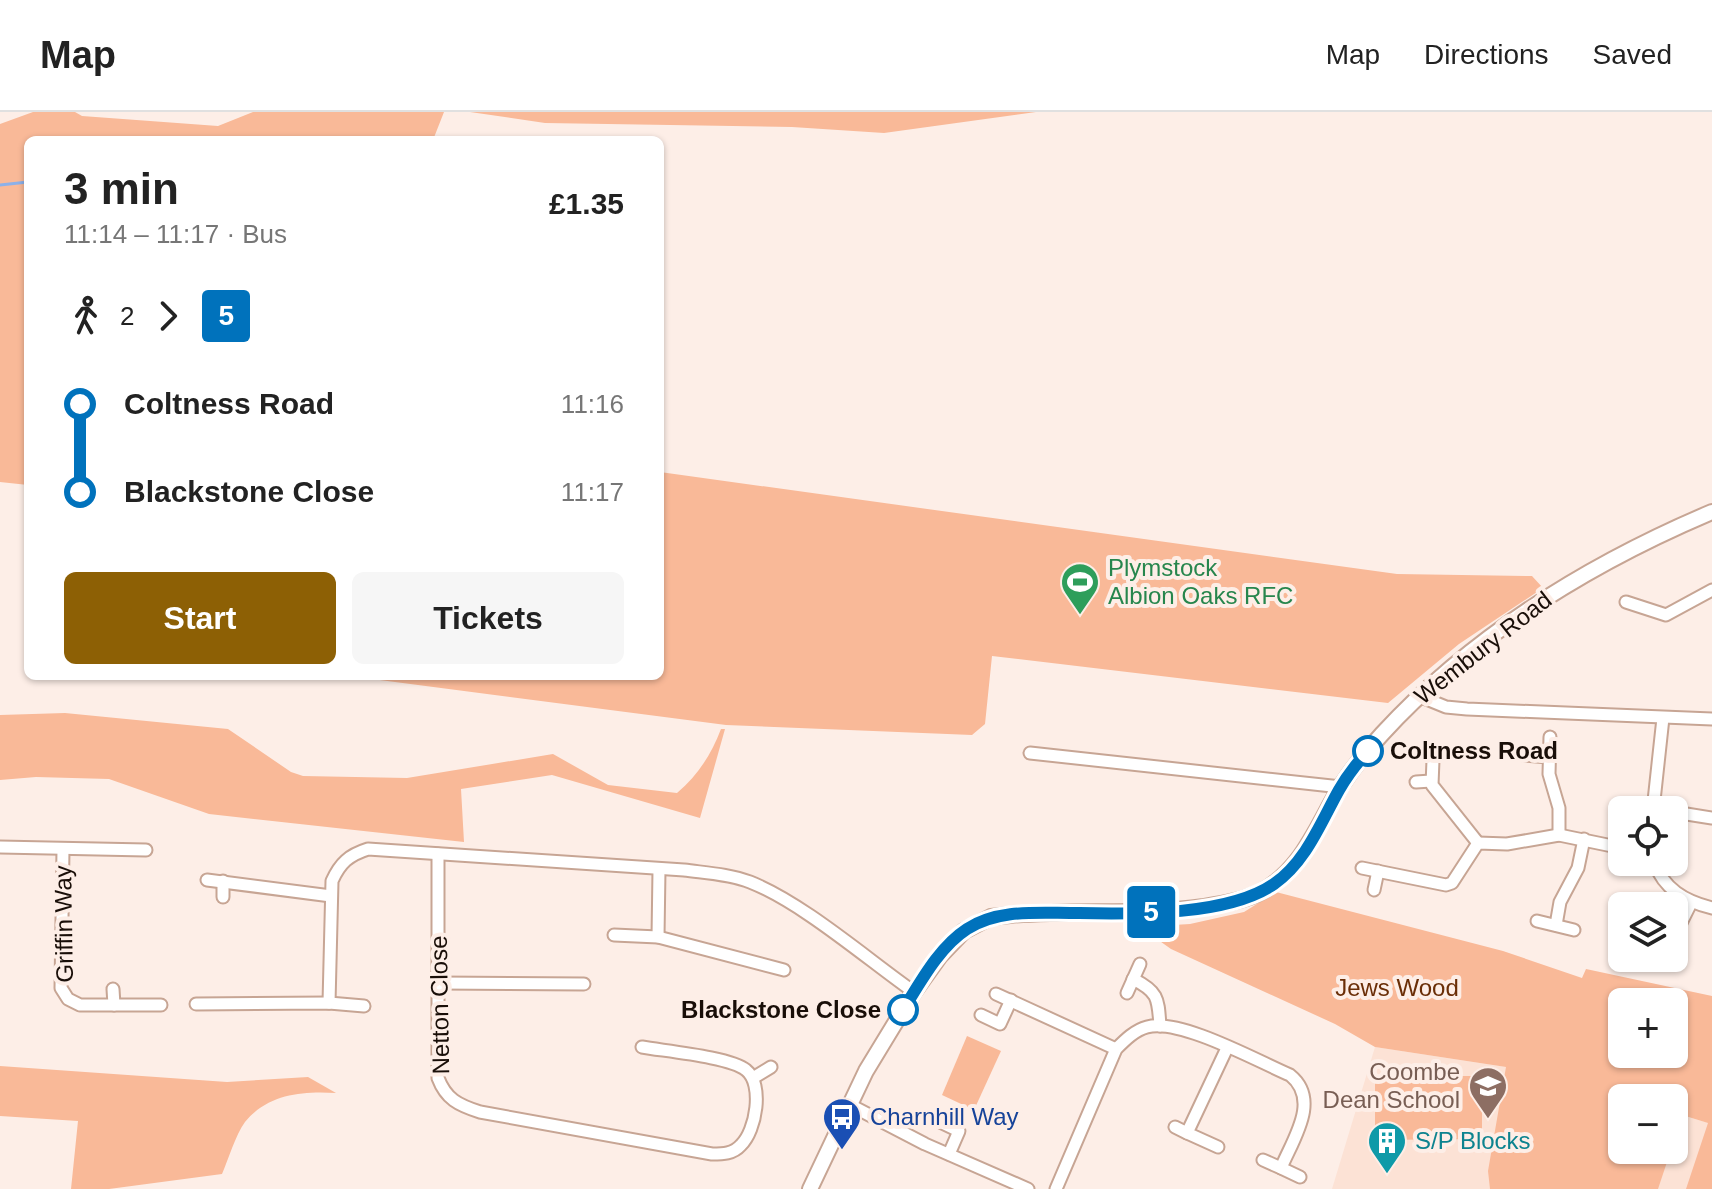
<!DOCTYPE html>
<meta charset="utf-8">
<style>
:root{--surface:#fff;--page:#f6f6f6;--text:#222;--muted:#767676;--line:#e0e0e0;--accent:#8d6005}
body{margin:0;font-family:Arial,sans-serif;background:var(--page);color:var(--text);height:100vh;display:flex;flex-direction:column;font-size:30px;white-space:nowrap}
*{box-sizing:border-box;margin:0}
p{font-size:26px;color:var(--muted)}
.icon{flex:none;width:44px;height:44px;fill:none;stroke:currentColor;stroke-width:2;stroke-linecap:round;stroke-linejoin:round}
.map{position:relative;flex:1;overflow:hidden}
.drawer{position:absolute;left:24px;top:24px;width:640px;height:544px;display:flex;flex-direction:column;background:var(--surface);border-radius:12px;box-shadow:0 2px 6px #0004}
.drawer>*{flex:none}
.badge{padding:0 16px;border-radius:6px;font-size:28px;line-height:52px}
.fabs{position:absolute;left:1608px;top:684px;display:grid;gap:16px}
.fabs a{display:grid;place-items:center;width:80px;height:80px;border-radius:12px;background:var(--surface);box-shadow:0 2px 6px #0004;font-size:40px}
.map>.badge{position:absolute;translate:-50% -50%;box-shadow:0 0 0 4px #fff}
.legs{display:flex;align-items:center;gap:12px;height:88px;padding:0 40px;font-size:26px}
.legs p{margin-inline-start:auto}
.headline{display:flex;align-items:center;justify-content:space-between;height:136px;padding:0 40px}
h1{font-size:44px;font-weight:700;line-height:60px}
.primary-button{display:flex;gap:16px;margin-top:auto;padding:16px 40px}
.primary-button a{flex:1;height:92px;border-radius:12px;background:var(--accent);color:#fff;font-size:32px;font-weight:700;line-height:92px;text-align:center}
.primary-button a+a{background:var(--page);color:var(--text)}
ul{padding:0 40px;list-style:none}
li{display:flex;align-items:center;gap:28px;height:88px;font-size:30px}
li i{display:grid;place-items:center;width:12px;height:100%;margin:0 10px;background:currentColor}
li i::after{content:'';width:20px;height:20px;margin:-10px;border:6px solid;border-radius:50%;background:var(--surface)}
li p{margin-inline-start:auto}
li:first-child i{background:linear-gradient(#0000 50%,currentColor 0)}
li:last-child i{background:linear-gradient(currentColor 50%,#0000 0)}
header{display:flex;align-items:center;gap:48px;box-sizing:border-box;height:112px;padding:0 40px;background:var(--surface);border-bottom:2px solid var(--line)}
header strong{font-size:38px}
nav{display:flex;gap:44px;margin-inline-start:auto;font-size:28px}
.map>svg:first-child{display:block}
</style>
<header>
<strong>Map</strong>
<nav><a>Map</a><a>Directions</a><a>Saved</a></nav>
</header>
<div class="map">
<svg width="1712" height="1077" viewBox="0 0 1712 1077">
<rect width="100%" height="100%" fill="#fdeee7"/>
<!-- built -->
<polygon fill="#fce2d5" points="1375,935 1519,957 1622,986 1622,1038 1674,1038 1674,1001 1712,1012 1712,1077 1332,1077"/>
<!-- green -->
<g fill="#f9b998" fill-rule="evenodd">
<polygon points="33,0 75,0 82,4 218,14 253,0 444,0 433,28 28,28 28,373 0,370 0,12"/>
<polygon points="470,0 1036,0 884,21 792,15 545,11"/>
<polygon points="660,360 1397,462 1532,464 1543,476 1459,532 1388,591 992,544 985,612 972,623 726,613 349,564 660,564"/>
<path d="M65,601L228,617L291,660L303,664L407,666L553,642L608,673L677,681C698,663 711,643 721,617H725L700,706L552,663L461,677L464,730L209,702L109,667L36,665L0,668V603Z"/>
<path d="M1276,780L1503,839L1582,866L1586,857L1712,884V1077H1686L1708,1011L1682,1003L1674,1028V986H1622V1038H1671L1658,1077H1490L1488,1059L1506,955L1375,935L1335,912L1171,837L1140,815L1190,812L1244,800ZM1622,890H1674V942H1622Z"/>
<polygon points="967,924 1001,939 974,998 942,983"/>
<path d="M0,954L227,970L308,965L336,981C302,979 268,982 245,1010C235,1024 229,1046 222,1062L109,1077H71L78,1009L0,1004Z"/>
<polygon points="1375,964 1482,964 1482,1027 1375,1028"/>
</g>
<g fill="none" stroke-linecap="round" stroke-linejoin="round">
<!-- stream -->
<polyline stroke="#8cb1ea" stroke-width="3" points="0,73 28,70"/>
<defs>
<g id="minor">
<polyline points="1626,490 1666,503 1712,478"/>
<polyline points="1419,584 1446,595 1467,597 1712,607"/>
<polyline points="1550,625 1549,662 1559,696 1559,723"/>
<polyline points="1030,641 1341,675"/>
<polyline points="1523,643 1548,645"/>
<polyline points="1433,648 1432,673 1478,731"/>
<polyline points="1416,670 1431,669"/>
<polyline points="1653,698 1663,606"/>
<polyline points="1674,700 1712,706"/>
<polyline points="0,735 146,738"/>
<polyline points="63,737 61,876 68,887 80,893 161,893"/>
<path d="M438,742V966C446,987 458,993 480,1000L712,1042C723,1042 733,1042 741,1033C756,1019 764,972 746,958C731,945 664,939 642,935"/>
<path d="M1654,750C1664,777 1684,789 1712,796"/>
<polyline points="1362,756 1446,773 1452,771 1478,731 1507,732 1559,723 1622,736"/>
<polyline points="207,768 331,784"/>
<polyline points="223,769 223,785"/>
<polyline points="1374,778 1378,759"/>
<polyline points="1537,809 1574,818"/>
<polyline points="1556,813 1560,790 1578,756 1584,727"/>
<polyline points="614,823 658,825 784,858"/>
<polyline points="658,825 659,758"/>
<polyline points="1674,825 1691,791"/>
<path d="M1133,867C1159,880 1158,887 1160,914"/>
<polyline points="438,871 584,872"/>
<polyline points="113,877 114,893"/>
<polyline points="1127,881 1140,852"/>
<polyline points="996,882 1116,937"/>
<path d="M329,891L332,769C340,751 349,743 368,737L684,758C706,761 729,762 750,770C803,791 867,847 914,880"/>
<polyline points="196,892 329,891 364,894"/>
<polyline points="981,903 1000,912 1011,888"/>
<polyline points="753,966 771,955"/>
<polyline points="850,993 925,1032 1028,1077"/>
<polyline points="936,1008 959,1019 949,1042"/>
<polyline points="1175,1015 1187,1021"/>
<polyline points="1218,1035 1187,1021 1227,936"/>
<polyline points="1263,1048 1281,1056"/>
<path d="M1056,1077L1116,937C1125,928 1135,918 1147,915C1180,906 1257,949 1290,963C1321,988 1293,1027 1281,1056L1300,1065"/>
</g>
<path id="tertiary" d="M810,1077L866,959L914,880L940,844L964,819L991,805L1010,803C1075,797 1139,804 1204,795C1222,792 1241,789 1257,782C1302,760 1316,715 1341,674C1353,656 1367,638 1382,622C1473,523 1589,452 1712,400"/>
</defs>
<!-- minor casing -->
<use href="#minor" stroke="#c7a594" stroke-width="15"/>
<!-- tertiary casing -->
<use href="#tertiary" stroke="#c7a594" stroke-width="18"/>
<!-- minor -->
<use href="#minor" stroke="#fff" stroke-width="11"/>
<!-- tertiary -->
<use href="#tertiary" stroke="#fff" stroke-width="14"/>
</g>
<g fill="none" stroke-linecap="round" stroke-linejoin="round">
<defs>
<path id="line-1" d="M903,898C920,871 939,835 967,817C998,797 1037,801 1073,801C1130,802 1226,805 1274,772C1306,750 1321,710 1339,678C1347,664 1357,651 1368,639"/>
</defs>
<!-- line-1 casing -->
<use href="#line-1" stroke="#fff" stroke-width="18"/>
<!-- line-1 -->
<use href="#line-1" stroke="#0072bc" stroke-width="12"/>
</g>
<!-- icons -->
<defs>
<symbol id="stadium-pin" viewBox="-11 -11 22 30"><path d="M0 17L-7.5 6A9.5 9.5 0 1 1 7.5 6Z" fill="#2e9e5b" stroke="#fdeee7"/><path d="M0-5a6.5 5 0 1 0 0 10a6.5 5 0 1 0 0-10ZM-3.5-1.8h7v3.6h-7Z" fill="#fff"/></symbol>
<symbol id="school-pin" viewBox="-11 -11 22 30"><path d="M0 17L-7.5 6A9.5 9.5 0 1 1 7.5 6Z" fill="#8d6e63" stroke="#fdeee7"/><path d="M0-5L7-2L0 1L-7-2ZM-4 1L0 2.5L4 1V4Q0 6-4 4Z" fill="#fff"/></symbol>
<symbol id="bus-pin" viewBox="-11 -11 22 30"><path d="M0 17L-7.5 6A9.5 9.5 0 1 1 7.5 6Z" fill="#1a4fb4" stroke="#fdeee7"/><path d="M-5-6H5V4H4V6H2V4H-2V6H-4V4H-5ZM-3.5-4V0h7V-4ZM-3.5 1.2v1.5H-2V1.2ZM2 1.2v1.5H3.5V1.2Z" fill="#fff"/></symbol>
<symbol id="building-pin" viewBox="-11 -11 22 30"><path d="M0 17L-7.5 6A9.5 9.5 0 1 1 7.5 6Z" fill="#0f9aa8" stroke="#fdeee7"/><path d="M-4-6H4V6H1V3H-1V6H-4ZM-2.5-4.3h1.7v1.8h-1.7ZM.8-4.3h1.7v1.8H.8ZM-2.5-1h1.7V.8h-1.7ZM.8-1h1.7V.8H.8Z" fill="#fff"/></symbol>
</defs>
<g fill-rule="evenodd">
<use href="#stadium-pin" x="1058" y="448" width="44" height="60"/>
<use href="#school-pin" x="1466" y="952" width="44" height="60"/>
<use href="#bus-pin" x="820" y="983" width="44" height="60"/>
<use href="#building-pin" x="1365" y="1007" width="44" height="60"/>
</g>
<!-- markers -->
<g fill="#fff" stroke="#0072bc" stroke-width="4">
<circle cx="1368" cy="639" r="14"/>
<circle cx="903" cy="898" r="14"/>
</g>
<g text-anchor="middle" stroke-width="8" stroke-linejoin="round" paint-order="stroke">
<!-- leisure labels -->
<g font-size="24" fill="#27864d" stroke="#fdeee7" text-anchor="start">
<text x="1108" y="464">Plymstock<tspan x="1108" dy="28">Albion Oaks RFC</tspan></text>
</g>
<!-- street labels -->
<g font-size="24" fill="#190e08" stroke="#fdeee7">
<text transform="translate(1483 536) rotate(-38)" y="8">Wembury Road</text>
<text transform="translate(64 812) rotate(-91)" y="8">Griffin Way</text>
<text transform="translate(440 893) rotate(-91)" y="8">Netton Close</text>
</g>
<!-- stop labels -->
<g font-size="24" font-weight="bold" fill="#190e08" stroke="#fdeee7" text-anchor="start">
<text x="1390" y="647">Coltness Road</text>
<text x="881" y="906" text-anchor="end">Blackstone Close</text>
</g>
<!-- park labels -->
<g font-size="24" fill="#6a2e07" stroke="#fdeee7">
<text x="1397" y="884">Jews Wood</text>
</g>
<!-- education labels -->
<g font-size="24" fill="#785e54" stroke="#fdeee7" text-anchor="end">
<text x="1460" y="968">Coombe<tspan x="1460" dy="28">Dean School</tspan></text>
</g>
<!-- transit labels -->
<g font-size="24" fill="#164399" stroke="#fdeee7" text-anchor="start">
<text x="870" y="1013">Charnhill Way</text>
</g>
<!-- culture labels -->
<g font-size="24" fill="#0d838f" stroke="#fdeee7" text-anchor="start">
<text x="1415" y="1037">S/P Blocks</text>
</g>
</g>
</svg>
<div class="fabs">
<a><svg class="icon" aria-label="locate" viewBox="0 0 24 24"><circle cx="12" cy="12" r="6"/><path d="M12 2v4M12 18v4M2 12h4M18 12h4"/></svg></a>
<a><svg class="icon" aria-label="layers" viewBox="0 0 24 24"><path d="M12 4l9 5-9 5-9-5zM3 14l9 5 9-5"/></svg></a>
<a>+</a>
<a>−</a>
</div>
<b class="badge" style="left:1151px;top:800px;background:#0072bc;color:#fff">5</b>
<section class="drawer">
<div class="headline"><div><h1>3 min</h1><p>11:14 – 11:17 · Bus</p></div><b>£1.35</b></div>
<div class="legs"><svg class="icon" aria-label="walk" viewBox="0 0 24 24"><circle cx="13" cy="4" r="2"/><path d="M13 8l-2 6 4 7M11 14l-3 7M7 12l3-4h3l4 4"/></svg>2<svg class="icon" aria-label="forward" viewBox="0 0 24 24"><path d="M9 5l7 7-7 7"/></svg><b class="badge" style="background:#0072bc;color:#fff">5</b></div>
<ul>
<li><i style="color:#0072bc"></i><b>Coltness Road</b><p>11:16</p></li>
<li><i style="color:#0072bc"></i><b>Blackstone Close</b><p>11:17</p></li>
</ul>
<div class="primary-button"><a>Start</a><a>Tickets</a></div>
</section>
</div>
